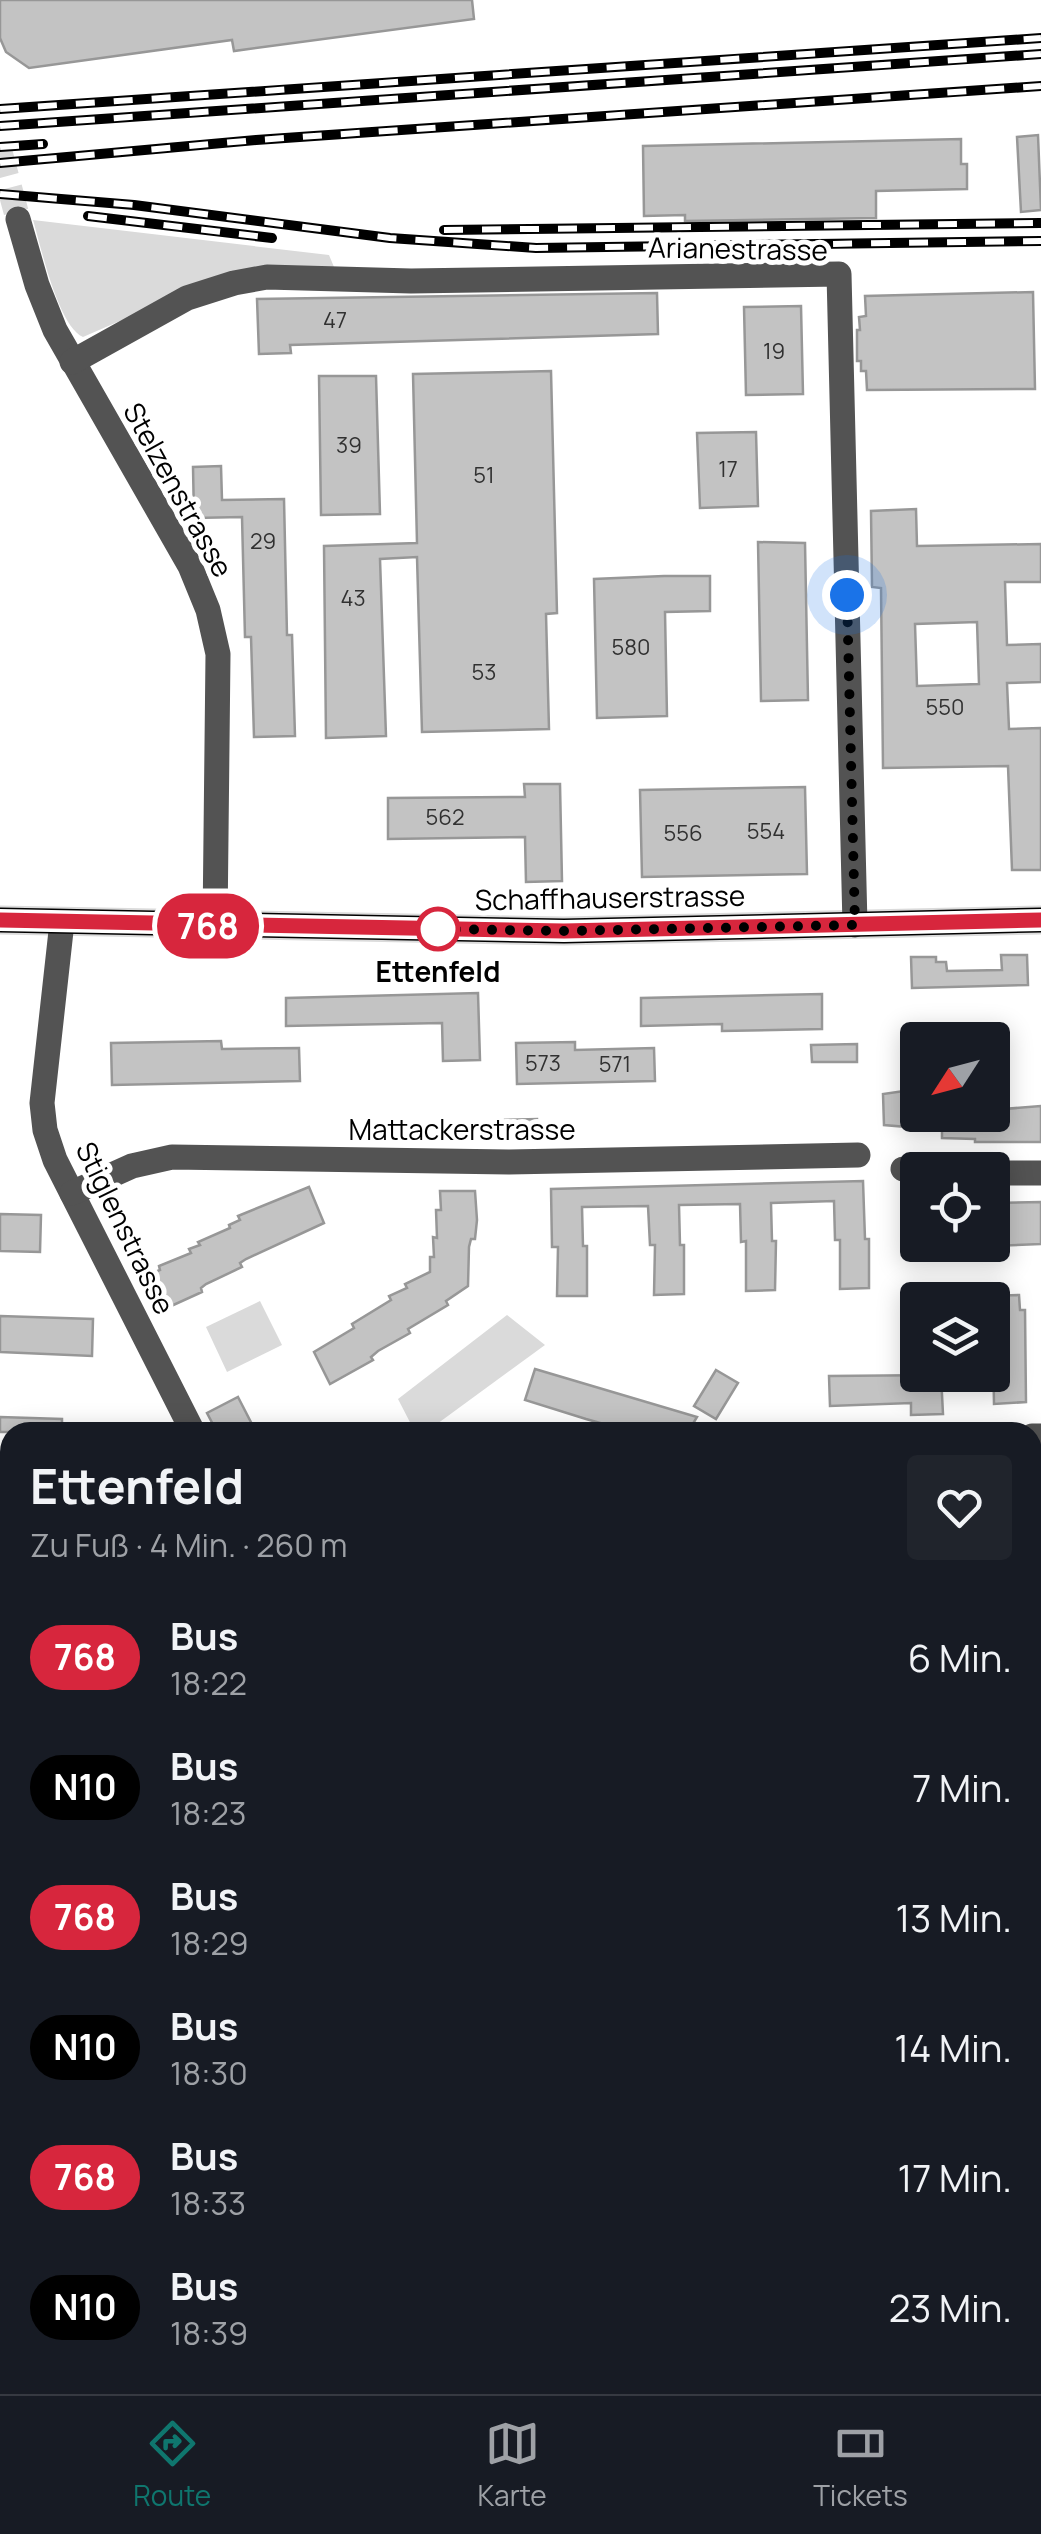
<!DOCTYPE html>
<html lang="de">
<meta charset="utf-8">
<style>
:root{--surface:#171b24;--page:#20242c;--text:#f1f3f6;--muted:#9ea1a6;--line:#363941;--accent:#0f766e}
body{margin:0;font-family:Manrope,sans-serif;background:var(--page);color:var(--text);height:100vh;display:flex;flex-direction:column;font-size:38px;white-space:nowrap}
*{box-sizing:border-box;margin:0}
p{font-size:32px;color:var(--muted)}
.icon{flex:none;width:55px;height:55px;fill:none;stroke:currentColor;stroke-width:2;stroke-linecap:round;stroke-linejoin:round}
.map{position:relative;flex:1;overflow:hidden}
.side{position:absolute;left:0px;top:1422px;width:1042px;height:972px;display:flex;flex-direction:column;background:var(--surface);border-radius:30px 30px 0 0;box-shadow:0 5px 25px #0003}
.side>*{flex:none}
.badge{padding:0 20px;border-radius:32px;font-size:35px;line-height:65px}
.needle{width:65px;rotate:234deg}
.controls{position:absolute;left:900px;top:1022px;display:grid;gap:20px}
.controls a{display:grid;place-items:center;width:110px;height:110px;border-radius:10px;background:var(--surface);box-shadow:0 5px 25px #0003;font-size:50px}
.you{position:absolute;width:50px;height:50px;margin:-25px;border:8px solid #fff;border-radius:50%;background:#1a73e8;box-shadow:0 0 0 15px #1a73e833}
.map>.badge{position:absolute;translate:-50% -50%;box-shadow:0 0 0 5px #fff}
.round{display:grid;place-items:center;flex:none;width:105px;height:105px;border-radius:10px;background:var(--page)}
.head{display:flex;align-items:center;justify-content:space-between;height:170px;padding:0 30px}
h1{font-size:48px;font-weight:700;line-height:75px}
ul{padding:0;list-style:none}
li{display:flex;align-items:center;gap:30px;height:130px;padding:0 30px}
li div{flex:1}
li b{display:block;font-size:38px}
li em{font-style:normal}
li .badge{min-width:110px;font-weight:700;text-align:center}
.dock{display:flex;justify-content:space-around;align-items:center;height:140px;border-top:2px solid var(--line);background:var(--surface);font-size:28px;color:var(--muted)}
.dock a{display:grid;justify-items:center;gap:5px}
.dock .on{color:var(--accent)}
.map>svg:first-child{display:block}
</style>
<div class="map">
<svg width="1041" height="2394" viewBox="0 0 1041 2394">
<rect width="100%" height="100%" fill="#fff"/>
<!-- green -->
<g fill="#dadada">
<path d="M33,220L329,255L334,267L145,310L83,337C58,326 41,247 33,220Z"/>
<polygon points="260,1301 282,1345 227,1372 206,1327"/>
<polygon points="507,1315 545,1345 426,1432 415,1432 398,1399"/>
<polygon points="10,2185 10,2385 544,2385 550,2394 0,2394 0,2186"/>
</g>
<!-- building -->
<g fill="#c3c3c3" stroke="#979797" stroke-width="2.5" fill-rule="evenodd">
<polygon points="0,0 472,0 474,19 234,51 232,40 29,68 6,52 0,38"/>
<polygon points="1038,135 1041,210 1021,212 1017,137"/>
<polygon points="961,139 961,164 967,164 967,189 876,191 876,218 685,221 685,215 644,216 643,146"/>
<polygon points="1033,292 1035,389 867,390 866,371 861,371 861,361 857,361 857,330 860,330 859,317 866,316 865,296"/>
<polygon points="657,293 658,334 290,345 291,353 259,354 257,299"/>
<polygon points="801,306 803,394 746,395 744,307"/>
<polygon points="551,371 557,613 546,614 549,729 422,732 417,557 380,559 386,736 326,738 324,546 417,543 413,374"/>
<polygon points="319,376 376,376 380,514 321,515"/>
<polygon points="756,432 758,506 700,508 697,433"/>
<polygon points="221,466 222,500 284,499 287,635 292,635 295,736 254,737 251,637 245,637 242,517 194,518 193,467"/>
<path d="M916,509L917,546L1041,544V582H1005L1007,645L1041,644V682L1007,683L1009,729L1041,728V870H1012L1008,766L883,768L881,588L872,587L871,511ZM977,622L979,684L917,686L915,624Z"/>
<polygon points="758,542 805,543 808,700 761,701"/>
<polygon points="664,576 710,576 710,611 665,612 667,716 597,718 594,579"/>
<polygon points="524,784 560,784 562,881 526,882 525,837 388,839 388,798 525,797"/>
<polygon points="805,787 807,874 642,877 640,790"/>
<polygon points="1001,955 1027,955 1028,985 912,988 911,957 936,957 936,962 946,962 947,971 1002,970"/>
<polygon points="478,993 480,1060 443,1061 442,1023 286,1026 286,998"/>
<polygon points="822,994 822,1029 722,1031 722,1024 641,1026 641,998"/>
<polygon points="221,1041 222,1049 299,1048 300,1081 112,1085 111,1043"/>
<polygon points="575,1042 575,1050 654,1048 655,1081 517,1084 516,1043"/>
<polygon points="857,1044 857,1062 812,1062 811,1045"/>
<polygon points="918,1089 918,1115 992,1115 992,1110 1041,1106 1041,1142 975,1142 975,1139 942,1138 942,1130 884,1125 883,1094"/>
<polygon points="537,1119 537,1137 501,1139 500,1120"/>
<polygon points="863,1181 865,1239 869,1239 869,1288 840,1289 840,1240 835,1240 834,1201 771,1203 772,1241 776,1241 775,1290 746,1291 746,1241 741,1242 740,1204 679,1205 680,1245 684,1245 684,1294 654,1295 655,1245 650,1245 648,1206 582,1207 583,1246 587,1246 587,1296 557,1296 558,1247 552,1247 551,1189"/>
<polygon points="309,1187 324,1223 246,1259 240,1263 242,1267 206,1284 201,1288 202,1292 158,1312 145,1281 151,1279 150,1274 160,1270 159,1266 191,1253 189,1249 200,1245 198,1242 230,1228 229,1225 240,1220 238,1216"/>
<polygon points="440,1191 475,1191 477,1220 475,1239 471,1239 469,1247 468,1286 446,1301 448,1305 408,1329 410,1333 378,1351 371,1357 373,1360 330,1384 314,1352 354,1328 352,1324 391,1300 389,1296 407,1288 405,1284 430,1272 430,1257 434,1257 433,1237 437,1238 436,1210 441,1210"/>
<polygon points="1041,1202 1041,1244 992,1246 992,1203"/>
<polygon points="0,1214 41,1215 40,1252 0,1251"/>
<polygon points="1019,1295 1020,1310 1025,1310 1026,1402 994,1404 992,1296"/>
<polygon points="0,1316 93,1319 92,1356 0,1352"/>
<polygon points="535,1369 697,1417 688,1432 632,1432 586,1419 525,1400"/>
<polygon points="716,1370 738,1383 716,1419 694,1406"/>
<polygon points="941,1375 943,1414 911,1415 911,1403 830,1406 829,1376"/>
<polygon points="238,1397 256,1432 217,1432 207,1413"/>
<polygon points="0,1417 62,1419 62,1432 0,1432"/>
</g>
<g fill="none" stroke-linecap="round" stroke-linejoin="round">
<!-- minor-tunnel -->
<polyline stroke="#d9d9d9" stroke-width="25" stroke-dasharray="25 12" stroke-linecap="butt" points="0,152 18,219"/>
<defs>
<polyline id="major" points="0,920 564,931 1041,920"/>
</defs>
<!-- major casing -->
<use href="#major" stroke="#dbdbdb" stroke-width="29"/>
<!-- minor -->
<g stroke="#535353" stroke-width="25">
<polyline points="18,219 37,285 55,330 190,566 208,610 218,654 215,926"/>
<polyline points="72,362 187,298 234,283 267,277 411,281 839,274 855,925"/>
<polyline points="62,922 42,1103 45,1130 55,1160 193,1432"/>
<polyline points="903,1169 918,1171"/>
<polyline points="992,1173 1041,1173"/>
<polyline points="72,1193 132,1166 172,1157 509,1162 858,1155"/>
<polyline points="1032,1436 1041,1436"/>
<polyline points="1032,2080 1041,2083"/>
<polyline points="764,2385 774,2394"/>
</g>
<!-- major -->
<use href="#major" stroke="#000" stroke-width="25"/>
<defs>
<g id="rail">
<polyline points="0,109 1041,38"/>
<polyline points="0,126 1041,54"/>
<polyline points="0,147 43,144"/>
<polyline points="0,163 256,140 1041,86"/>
<polyline points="0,194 134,205 390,238 536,248 1041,241"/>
<polyline points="88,216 272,238"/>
<polyline points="444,230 1041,223"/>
</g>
</defs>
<!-- rail casing -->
<use href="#rail" stroke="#000" stroke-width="10"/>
<!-- rail -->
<use href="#rail" stroke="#fff" stroke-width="6" stroke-dasharray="19" stroke-linecap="butt"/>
</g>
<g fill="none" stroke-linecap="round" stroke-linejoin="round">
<defs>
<polyline id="line" points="0,920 564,931 1041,920"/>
</defs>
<!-- line casing -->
<use href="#line" stroke="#fff" stroke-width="22"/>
<!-- line -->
<use href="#line" stroke="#d7263d" stroke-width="15"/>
<!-- walk -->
<polyline stroke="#000" stroke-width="10" stroke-dasharray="0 18" points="438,929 564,931 855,925 847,595"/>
</g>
<!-- markers -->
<circle fill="#fff" stroke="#d7263d" stroke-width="5" cx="438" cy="929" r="20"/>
<g text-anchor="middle" stroke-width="10" stroke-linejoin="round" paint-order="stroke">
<!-- number labels -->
<g font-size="22" fill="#313131">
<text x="335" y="328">47</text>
<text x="774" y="359">19</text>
<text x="349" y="453">39</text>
<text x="728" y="477">17</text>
<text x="484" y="483">51</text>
<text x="263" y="549">29</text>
<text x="353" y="606">43</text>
<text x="631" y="655">580</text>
<text x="484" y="680">53</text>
<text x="945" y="715">550</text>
<text x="445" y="825">562</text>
<text x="766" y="839">554</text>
<text x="683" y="841">556</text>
<text x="543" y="1071">573</text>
<text x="615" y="1072">571</text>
</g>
<!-- street labels -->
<g font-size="28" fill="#000" stroke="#fff">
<text transform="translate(738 249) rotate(1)" y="10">Arianestrasse</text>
<text transform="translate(178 490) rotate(61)" y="10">Stelzenstrasse</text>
<text transform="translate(610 898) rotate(-1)" y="10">Schaffhauserstrasse</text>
<text x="462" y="1140">Mattackerstrasse</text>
<text transform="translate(125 1228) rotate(64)" y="10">Stiglenstrasse</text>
</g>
<!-- stop labels -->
<g font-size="28" font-weight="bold" fill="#000" stroke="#fff">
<text x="438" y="982">Ettenfeld</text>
</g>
</g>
</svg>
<div class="controls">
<a><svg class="needle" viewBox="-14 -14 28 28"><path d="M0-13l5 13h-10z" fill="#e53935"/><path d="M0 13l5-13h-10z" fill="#9ea1a6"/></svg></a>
<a><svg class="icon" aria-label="locate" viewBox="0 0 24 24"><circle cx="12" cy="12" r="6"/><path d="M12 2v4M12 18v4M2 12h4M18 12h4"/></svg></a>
<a><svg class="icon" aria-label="layers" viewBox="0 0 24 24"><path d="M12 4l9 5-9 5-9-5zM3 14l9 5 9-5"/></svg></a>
</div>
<div class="you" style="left:847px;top:595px"></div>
<b class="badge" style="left:208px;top:926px;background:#d7263d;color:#fff">768</b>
<section class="side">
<div class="head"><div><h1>Ettenfeld</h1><p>Zu Fuß · 4 Min. · 260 m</p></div><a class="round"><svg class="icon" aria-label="heart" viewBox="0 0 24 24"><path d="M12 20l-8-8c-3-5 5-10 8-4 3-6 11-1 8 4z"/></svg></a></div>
<ul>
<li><span class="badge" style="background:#d7263d;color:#fff">768</span><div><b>Bus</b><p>18:22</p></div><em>6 Min.</em></li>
<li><span class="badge" style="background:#000;color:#fff">N10</span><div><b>Bus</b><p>18:23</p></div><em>7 Min.</em></li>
<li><span class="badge" style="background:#d7263d;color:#fff">768</span><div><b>Bus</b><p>18:29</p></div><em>13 Min.</em></li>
<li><span class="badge" style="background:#000;color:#fff">N10</span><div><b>Bus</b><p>18:30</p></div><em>14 Min.</em></li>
<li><span class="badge" style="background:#d7263d;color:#fff">768</span><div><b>Bus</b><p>18:33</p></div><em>17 Min.</em></li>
<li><span class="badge" style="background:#000;color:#fff">N10</span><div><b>Bus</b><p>18:39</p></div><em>23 Min.</em></li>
</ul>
</section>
</div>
<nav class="dock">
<a class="on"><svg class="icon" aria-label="directions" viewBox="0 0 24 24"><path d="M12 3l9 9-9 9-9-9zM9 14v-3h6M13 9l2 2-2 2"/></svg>Route</a>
<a><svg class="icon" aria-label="map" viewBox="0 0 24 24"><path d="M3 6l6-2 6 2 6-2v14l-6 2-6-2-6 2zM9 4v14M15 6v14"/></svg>Karte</a>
<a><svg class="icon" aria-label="tickets" viewBox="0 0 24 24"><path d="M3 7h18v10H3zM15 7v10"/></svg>Tickets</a>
</nav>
